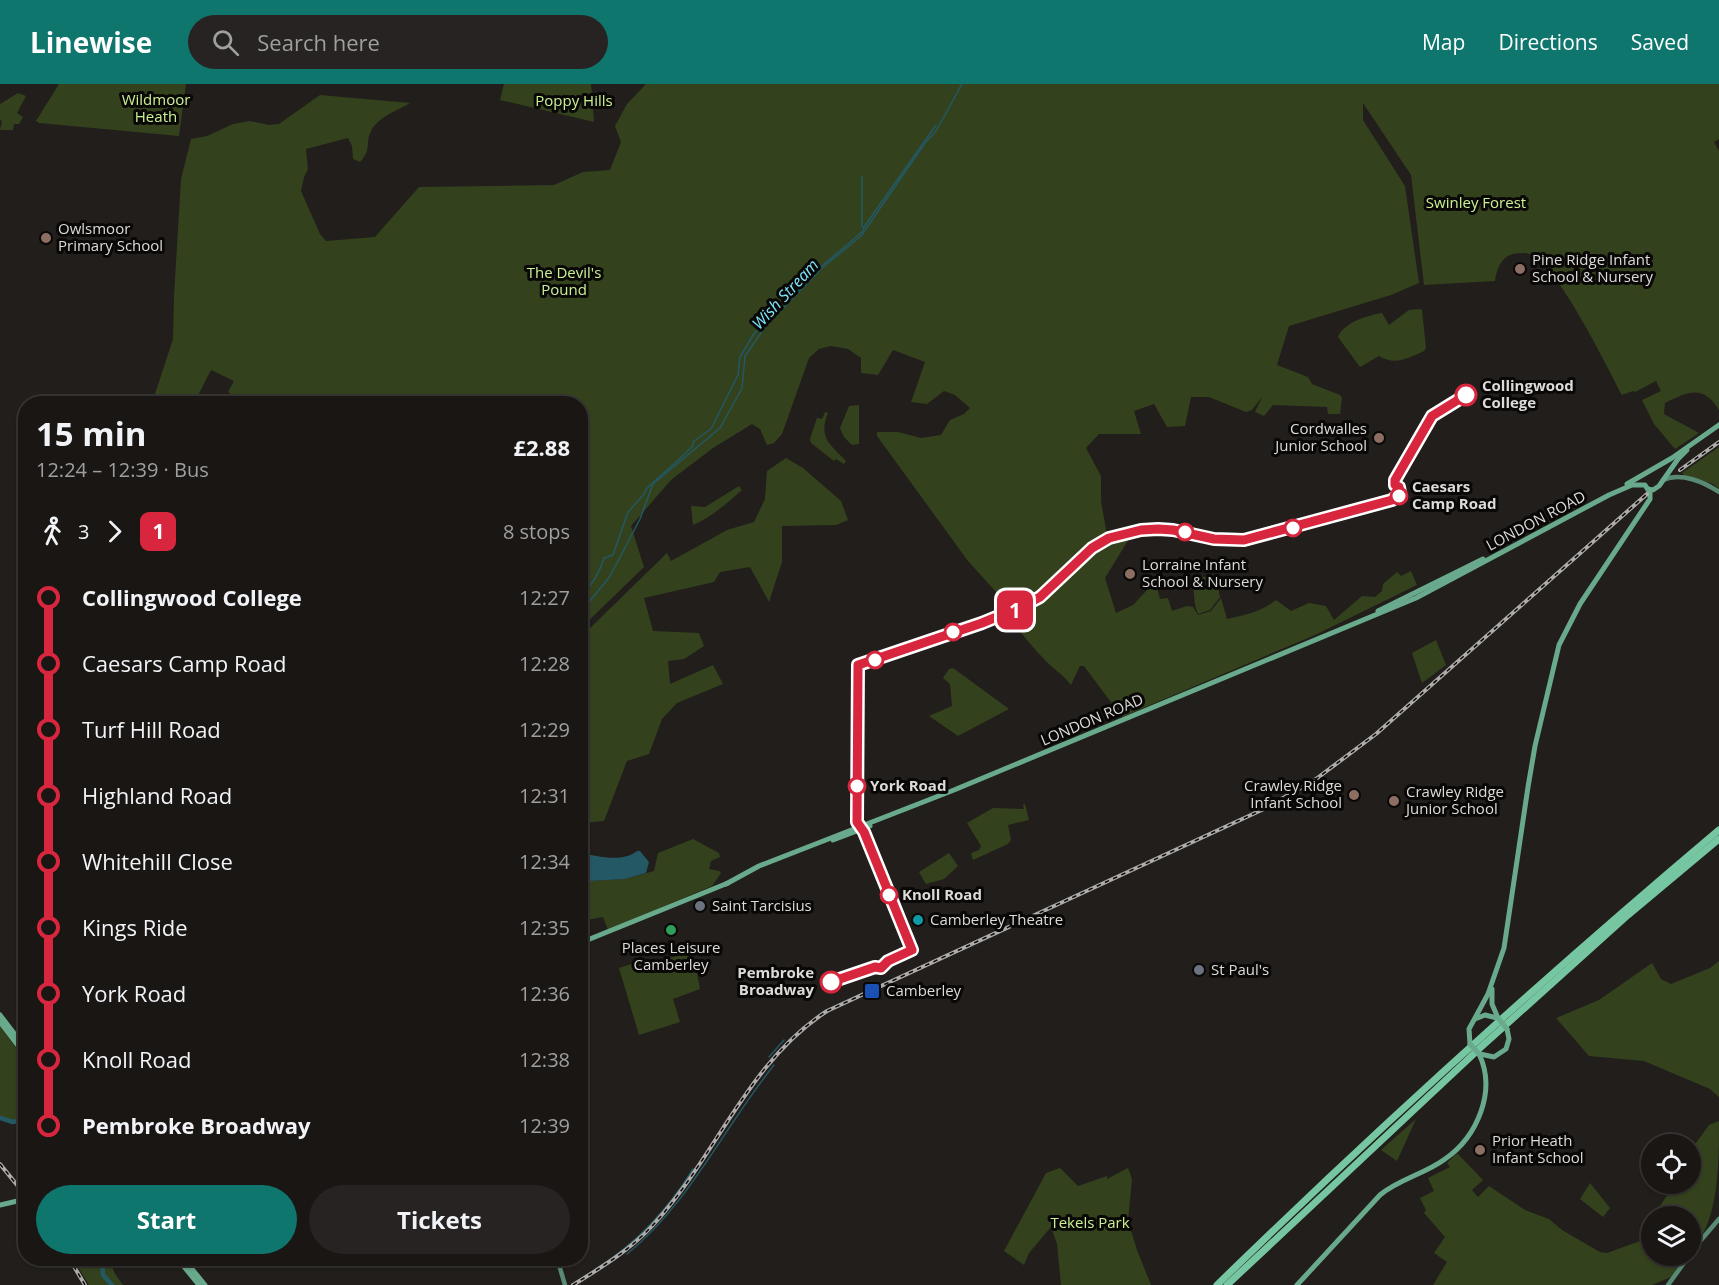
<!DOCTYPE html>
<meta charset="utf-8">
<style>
:root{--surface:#191614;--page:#262322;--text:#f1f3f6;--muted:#9f9fa0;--line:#373534;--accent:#0f766e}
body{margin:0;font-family:"Open Sans",sans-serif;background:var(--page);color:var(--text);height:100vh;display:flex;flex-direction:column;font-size:22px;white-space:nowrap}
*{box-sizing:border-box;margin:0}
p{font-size:20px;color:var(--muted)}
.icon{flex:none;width:33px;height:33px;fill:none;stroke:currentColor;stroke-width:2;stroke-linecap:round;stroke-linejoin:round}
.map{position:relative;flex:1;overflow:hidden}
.side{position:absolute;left:18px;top:312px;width:570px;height:870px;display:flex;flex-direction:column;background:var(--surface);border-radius:24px;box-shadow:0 2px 4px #0004,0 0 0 2px var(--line)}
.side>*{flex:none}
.badge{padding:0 12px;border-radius:9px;font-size:21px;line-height:39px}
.buttons{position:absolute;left:1641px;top:1050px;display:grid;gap:12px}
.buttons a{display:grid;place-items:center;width:60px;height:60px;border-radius:50%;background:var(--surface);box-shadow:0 2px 4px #0004,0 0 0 2px var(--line);font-size:30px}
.map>.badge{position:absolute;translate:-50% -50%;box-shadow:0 0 0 3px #fff}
.legs{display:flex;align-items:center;gap:9px;height:66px;padding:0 18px;font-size:20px}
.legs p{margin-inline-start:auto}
.overview{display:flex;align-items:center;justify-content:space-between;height:102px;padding:0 18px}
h1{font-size:33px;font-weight:700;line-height:45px}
.action{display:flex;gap:12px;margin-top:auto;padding:12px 18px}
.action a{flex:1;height:69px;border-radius:36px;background:var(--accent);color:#fff;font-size:24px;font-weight:700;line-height:69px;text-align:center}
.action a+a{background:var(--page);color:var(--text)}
ul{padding:0 18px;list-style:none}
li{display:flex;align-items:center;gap:21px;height:66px;font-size:22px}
li i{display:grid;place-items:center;width:9px;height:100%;margin:0 8px;background:currentColor}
li i::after{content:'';width:15px;height:15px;margin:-8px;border:4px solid;border-radius:50%;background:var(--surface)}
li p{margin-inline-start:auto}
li:first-child i{background:linear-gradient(#0000 50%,currentColor 0)}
li:last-child i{background:linear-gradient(currentColor 50%,#0000 0)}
header{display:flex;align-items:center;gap:36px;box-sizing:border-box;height:84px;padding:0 30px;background:var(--accent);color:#fff}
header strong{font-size:28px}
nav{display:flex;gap:33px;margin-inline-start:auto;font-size:21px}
.search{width:420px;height:54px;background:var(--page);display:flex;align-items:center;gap:15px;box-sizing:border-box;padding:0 21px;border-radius:33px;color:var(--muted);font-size:22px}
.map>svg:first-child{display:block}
</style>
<header>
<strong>Linewise</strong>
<div class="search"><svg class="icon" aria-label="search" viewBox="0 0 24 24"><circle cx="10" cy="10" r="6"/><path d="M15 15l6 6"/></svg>Search here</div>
<nav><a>Map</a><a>Directions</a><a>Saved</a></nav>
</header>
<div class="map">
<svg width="1719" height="1201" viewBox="0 0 1719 1201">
<rect width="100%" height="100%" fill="#211e1b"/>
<!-- green -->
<g fill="#33421d">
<polygon points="59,0 186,0 179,52 39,39 36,37"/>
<polygon points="504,0 591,0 594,38 500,16"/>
<path d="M646,0H1719V55L1714,58L1719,67V326C1703,300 1688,308 1665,319L1664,330L1699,349L1675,365L1654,340L1642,316L1661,307L1656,297L1635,308L1633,307L1622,311C1607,283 1557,179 1529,170C1524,168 1515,169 1510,171C1500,175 1496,188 1495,197L1424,201L1411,91L1363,19V36L1405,102L1419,199L1391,211L1289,242L1277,281L1308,293L1312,300L1340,311L1342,314L1340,330H1328L1327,323L1273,321L1264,332L1255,328L1262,313L1252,326L1246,328L1209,313H1191L1185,342L1167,343L1154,320L1134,327L1141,350H1099L1086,364L1101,392V417L1108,457L1132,450L1105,494L1116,529L1133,521L1147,506L1157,503L1160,515L1168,514L1172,527L1187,522L1193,523L1198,531L1211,527L1221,514L1227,535C1245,531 1261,528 1276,516L1291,527L1309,519L1326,522L1334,536L1362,512L1375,513L1382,507L1383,500L1397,488L1401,492L1411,487L1417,501L1315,551L1122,633L1084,582H1080L1071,601C1063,590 1053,585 1044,575C1031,562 1019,546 1008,532L1009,526L996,508L968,477L877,352V348H898L921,354L941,351L950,336L964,330L970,324L955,311L944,307L927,320L911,318L925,278L893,266L878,291L861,289V274L848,265L831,262L819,265L809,274L782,350L774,359L767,361L760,345L752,340L713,364L671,396L631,442L644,483L581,544L580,320L238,319L240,317L228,308L234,297L211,286L194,319H152L173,255L174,212L181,95L191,55L207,52L233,40L250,37L269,41L279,40L320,11L410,19C397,27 379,32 371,47C365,59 372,65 360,78L353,75L352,62L348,54L306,65L308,85L304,93L301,107L320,150L326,157L375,153L419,103L554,101L583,88L610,86L621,58L615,42L627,20Z"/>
<polygon points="18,9 26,12 17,29 23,33 19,40 14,40 13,46 0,46 2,37 0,36 0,20"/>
<path d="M1420,225L1422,226L1426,264L1424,267C1409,274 1395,282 1379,272L1360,283L1338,253C1343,239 1368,231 1382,229L1389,241L1409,226Z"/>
<polygon points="859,321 859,360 852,361 844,353 840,344 849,322"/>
<path d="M825,328L828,329C818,354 830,360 846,377L844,380L836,375L834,377L811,359L810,355L817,334L822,335Z"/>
<polygon points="1719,363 1719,405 1713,400 1685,392 1682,389"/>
<polygon points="786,374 803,384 841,417 848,436 836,441 782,442 782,478 769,518 750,483 720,488 714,498 644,514 653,547 699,549 704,562 684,575 668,577 670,600 713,581 723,600 677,619 662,635 649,670 627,677 604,737 581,739 581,550 586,548 667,469 671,477 727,446 754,438 765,415 767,387"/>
<path d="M739,402L742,406C727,419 712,433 693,441L691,422L705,423Z"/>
<path d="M1215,490L1220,513L1210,526L1198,530C1193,519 1195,508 1192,496Z"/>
<polygon points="1436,556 1446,581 1422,599 1412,569"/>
<polygon points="953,584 1009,625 958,652 929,632 952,622 950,600 943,594 949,585"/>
<polygon points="1025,720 1029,736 1008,741 1011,756 1008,760 973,776 971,769 979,766 981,762 967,739 993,724 1024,725 1023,721"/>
<polygon points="693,755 719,769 720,773 711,777 709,785 719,787 721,789 712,802 608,846 603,833 581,837 581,805 589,797 625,795 654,787 658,769"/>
<polygon points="949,769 958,782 944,795 926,800 919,788"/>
<polygon points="693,869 700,905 673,915 680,938 639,951 619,884 643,876 659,876"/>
<polygon points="1719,877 1719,1013 1710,1005 1644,977 1589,972 1556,934 1599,916 1652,879 1661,895 1671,900 1710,884"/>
<polygon points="0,942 25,976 25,1039 23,1035 12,1036 0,1032"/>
<polygon points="1416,1035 1397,1077 1381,1066"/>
<path d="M1719,1037C1719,1076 1719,1126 1699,1157L1691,1158L1690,1132H1676L1675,1130L1653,1132L1675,1100H1690L1691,1066L1709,1041Z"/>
<polygon points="1457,1069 1483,1096 1472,1106 1478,1113 1489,1102 1525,1126 1549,1135 1562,1146 1600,1168 1607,1169 1640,1157 1644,1148 1651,1150 1652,1172 1685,1172 1684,1175 1671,1193 1652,1201 1433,1201 1447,1178 1434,1169 1445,1153 1424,1129 1426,1126 1420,1114 1434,1107 1428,1094 1450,1083 1447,1079"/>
<polygon points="1060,1084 1078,1102 1107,1092 1107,1095 1128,1084 1132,1095 1128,1137 1137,1166 1151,1201 1061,1201 1057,1160 1051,1143 1029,1169 1024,1181 1004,1167 1046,1089"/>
<polygon points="1590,1099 1610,1124 1603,1133 1580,1115"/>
<polygon points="73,1175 109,1175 115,1190 123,1201 89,1201"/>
</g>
<!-- water -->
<path fill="#245864" d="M637,767H640L649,778L646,789L625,795L589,797L581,805V769C597,772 622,779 637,767Z"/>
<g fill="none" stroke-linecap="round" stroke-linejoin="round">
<!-- stream -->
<g stroke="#245864" stroke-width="1.5">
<polyline points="864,143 936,41"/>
<path d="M580,511C593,501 599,489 604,474L613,471L628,428L644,410L647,404L676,378L692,363L694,357L711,345L738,291L740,273L755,248L762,244L794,212L822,182L862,148L864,144L862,142V92"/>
<polyline points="580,529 608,495 617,479 640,435 653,400 720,344 742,304 745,272 765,243 821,185 861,152 925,59 936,47 962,0"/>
<polyline points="769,973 784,956"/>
<path d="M627,1170C690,1119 724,1043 774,981"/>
<path d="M596,1185C636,1160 669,1124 693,1085"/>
</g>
<!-- river -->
<g stroke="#245864" stroke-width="4.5">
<polyline points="0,1034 13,1038 22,1036 26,1041"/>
<polyline points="102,1174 103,1191 112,1201"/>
</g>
<!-- secondary -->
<g stroke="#598b74" stroke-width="4.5">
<path d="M1663,396C1681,388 1704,398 1719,408"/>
<polyline points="1690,1169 1719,1135"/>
<polyline points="557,1174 565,1201"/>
<polyline points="1668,1201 1689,1172"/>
</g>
<!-- primary -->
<g stroke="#68aa8b" stroke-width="5">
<polyline points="1627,400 1672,374 1719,341"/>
<polyline points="1648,405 1653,406 1659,402 1678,375 1687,366"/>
<polyline points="1378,527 1483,475"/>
<polyline points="833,756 870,742"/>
<polyline points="726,800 759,782 954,706 1416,514 1609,411 1632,401 1645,401 1650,409 1650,415 1580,520 1559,561 1535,662 1528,703 1504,864 1488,910 1469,945 1470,960"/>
<polyline points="580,859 728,799"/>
<polyline points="1492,905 1492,920 1498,934"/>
<polyline points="0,931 26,965"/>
<polyline points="1475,935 1485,931 1497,934"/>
<polyline points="0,938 26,972"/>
<polyline points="1480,970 1494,973 1506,965 1509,955 1507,945"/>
<polyline points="0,1121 26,1115"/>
<polyline points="177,1174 199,1201"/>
<polyline points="183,1174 205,1201"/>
<path d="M1297,1201L1380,1111C1399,1095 1425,1090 1445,1075C1477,1053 1497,1007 1479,970"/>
</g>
<!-- highway -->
<g stroke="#75c6a1" stroke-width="7">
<path d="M1217,1201C1379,1043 1546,892 1719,746"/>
<polyline points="1227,1201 1480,964 1628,831 1719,755"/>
</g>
<defs>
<g id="rail">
<polyline points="1680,386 1719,358"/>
<polyline points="0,1080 26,1112"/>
<polyline points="69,1174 85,1201"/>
<path d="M573,1201C602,1183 630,1166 653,1141C716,1073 747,979 827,927L1266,724L1316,695L1376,650L1647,410"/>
</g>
</defs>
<!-- rail casing -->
<use href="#rail" stroke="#aeacaa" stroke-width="4"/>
<!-- rail -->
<use href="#rail" stroke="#090807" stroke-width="1.5" stroke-dasharray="4.5" stroke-linecap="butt"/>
<!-- primary-bridge -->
<g stroke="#68aa8b" stroke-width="5">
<polyline points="1498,934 1507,945"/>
<polyline points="1470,960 1479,970"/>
</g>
</g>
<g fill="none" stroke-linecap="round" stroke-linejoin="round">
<defs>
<polyline id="line-1" points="831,898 875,883 881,884 888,877 912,866 864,748 857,738 858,581 982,539 1023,522 1040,513 1092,464 1109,454 1141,446 1158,445 1173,446 1214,455 1244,456 1392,416 1400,409 1399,403 1395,401 1395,396 1432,332 1466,311"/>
</defs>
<!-- line-1 casing -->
<use href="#line-1" stroke="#fff" stroke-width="14"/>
<!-- line-1 -->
<use href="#line-1" stroke="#d7263d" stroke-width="9"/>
</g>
<!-- markers -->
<g fill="#8d6e63" stroke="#090807" stroke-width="2">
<circle cx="46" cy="154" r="6"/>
<circle cx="1520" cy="185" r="6"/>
<circle cx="1379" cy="354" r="6"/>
<circle cx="1130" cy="490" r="6"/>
<circle cx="1354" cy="711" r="6"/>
<circle cx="1394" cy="717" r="6"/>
<circle cx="1480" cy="1066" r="6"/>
</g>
<g fill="#fff" stroke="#d7263d" stroke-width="3">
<circle cx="1466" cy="311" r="10"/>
<circle cx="1399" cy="412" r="8"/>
<circle cx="1293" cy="444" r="8"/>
<circle cx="1185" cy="448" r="8"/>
<circle cx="953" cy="548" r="8"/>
<circle cx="875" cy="576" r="8"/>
<circle cx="857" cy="702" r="8"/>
<circle cx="889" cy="811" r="8"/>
<circle cx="831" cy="898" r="10"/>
</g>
<g fill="#6b7280" stroke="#090807" stroke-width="2">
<circle cx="700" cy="822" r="6"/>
<circle cx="1199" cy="886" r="6"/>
</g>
<circle fill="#0f9aa8" stroke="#090807" stroke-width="2" cx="918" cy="836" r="6"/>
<circle fill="#2e9e5b" stroke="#090807" stroke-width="2" cx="671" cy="846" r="6"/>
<rect fill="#1a4fb4" stroke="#090807" stroke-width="2" x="864" y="899" width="16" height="16" rx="3"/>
<g text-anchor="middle" stroke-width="6" stroke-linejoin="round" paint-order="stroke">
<!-- park labels -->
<g font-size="15" fill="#caf193" stroke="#090807">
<text x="156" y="21">Wildmoor<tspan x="156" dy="17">Heath</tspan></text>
<text x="574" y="22">Poppy Hills</text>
<text x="1476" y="124">Swinley Forest</text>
<text x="564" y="194">The Devil's<tspan x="564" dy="17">Pound</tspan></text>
<text x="1090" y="1144">Tekels Park</text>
</g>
<!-- poi labels -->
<g font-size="15" fill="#dddbd9" stroke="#090807" text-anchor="start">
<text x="58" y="150">Owlsmoor<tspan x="58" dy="17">Primary School</tspan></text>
<text x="1532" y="181">Pine Ridge Infant<tspan x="1532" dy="17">School &amp; Nursery</tspan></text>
<text x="1367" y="350" text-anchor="end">Cordwalles<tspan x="1367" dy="17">Junior School</tspan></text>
<text x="1142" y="486">Lorraine Infant<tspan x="1142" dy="17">School &amp; Nursery</tspan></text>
<text x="1342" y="707" text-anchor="end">Crawley Ridge<tspan x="1342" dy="17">Infant School</tspan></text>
<text x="1406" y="713">Crawley Ridge<tspan x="1406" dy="17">Junior School</tspan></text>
<text x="712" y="827">Saint Tarcisius</text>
<text x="930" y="841">Camberley Theatre</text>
<text x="671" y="869" text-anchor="middle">Places Leisure<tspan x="671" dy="17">Camberley</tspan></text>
<text x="1211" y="891">St Paul's</text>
<text x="886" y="912">Camberley</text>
<text x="1492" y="1062">Prior Heath<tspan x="1492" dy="17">Infant School</tspan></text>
</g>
<!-- stop labels -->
<g font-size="15" font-weight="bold" fill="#dddbd9" stroke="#090807" text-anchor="start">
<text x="1482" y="307">Collingwood<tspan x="1482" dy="17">College</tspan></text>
<text x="1412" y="408">Caesars<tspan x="1412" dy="17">Camp Road</tspan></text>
<text x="870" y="707">York Road</text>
<text x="902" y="816">Knoll Road</text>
<text x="814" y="894" text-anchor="end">Pembroke<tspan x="814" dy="17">Broadway</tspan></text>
</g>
<!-- street labels -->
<g font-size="15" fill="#dddbd9" stroke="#090807">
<text transform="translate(1536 437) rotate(-28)" y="5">LONDON ROAD</text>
<text transform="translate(1092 636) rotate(-23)" y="5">LONDON ROAD</text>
</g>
<!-- water labels -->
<g font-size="16" font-style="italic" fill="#7fe6fd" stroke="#090807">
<text transform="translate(785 210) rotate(-47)" y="6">Wish Stream</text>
</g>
</g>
</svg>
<div class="buttons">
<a><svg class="icon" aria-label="locate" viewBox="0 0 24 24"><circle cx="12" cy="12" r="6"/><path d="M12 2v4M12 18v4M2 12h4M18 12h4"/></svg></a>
<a><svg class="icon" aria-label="layers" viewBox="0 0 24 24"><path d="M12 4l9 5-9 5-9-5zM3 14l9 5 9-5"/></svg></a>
</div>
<b class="badge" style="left:1015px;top:526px;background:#d7263d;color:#fff">1</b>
<section class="side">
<div class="overview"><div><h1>15 min</h1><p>12:24 – 12:39 · Bus</p></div><b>£2.88</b></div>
<div class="legs"><svg class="icon" aria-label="walk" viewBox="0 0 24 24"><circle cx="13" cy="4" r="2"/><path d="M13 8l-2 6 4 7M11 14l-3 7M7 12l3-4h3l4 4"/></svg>3<svg class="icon" aria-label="forward" viewBox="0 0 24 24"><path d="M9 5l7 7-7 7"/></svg><b class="badge" style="background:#d7263d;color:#fff">1</b><p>8 stops</p></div>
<ul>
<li><i style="color:#d7263d"></i><b>Collingwood College</b><p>12:27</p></li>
<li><i style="color:#d7263d"></i><span>Caesars Camp Road</span><p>12:28</p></li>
<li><i style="color:#d7263d"></i><span>Turf Hill Road</span><p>12:29</p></li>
<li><i style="color:#d7263d"></i><span>Highland Road</span><p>12:31</p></li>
<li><i style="color:#d7263d"></i><span>Whitehill Close</span><p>12:34</p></li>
<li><i style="color:#d7263d"></i><span>Kings Ride</span><p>12:35</p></li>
<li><i style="color:#d7263d"></i><span>York Road</span><p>12:36</p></li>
<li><i style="color:#d7263d"></i><span>Knoll Road</span><p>12:38</p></li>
<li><i style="color:#d7263d"></i><b>Pembroke Broadway</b><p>12:39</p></li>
</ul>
<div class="action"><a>Start</a><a>Tickets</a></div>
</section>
</div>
